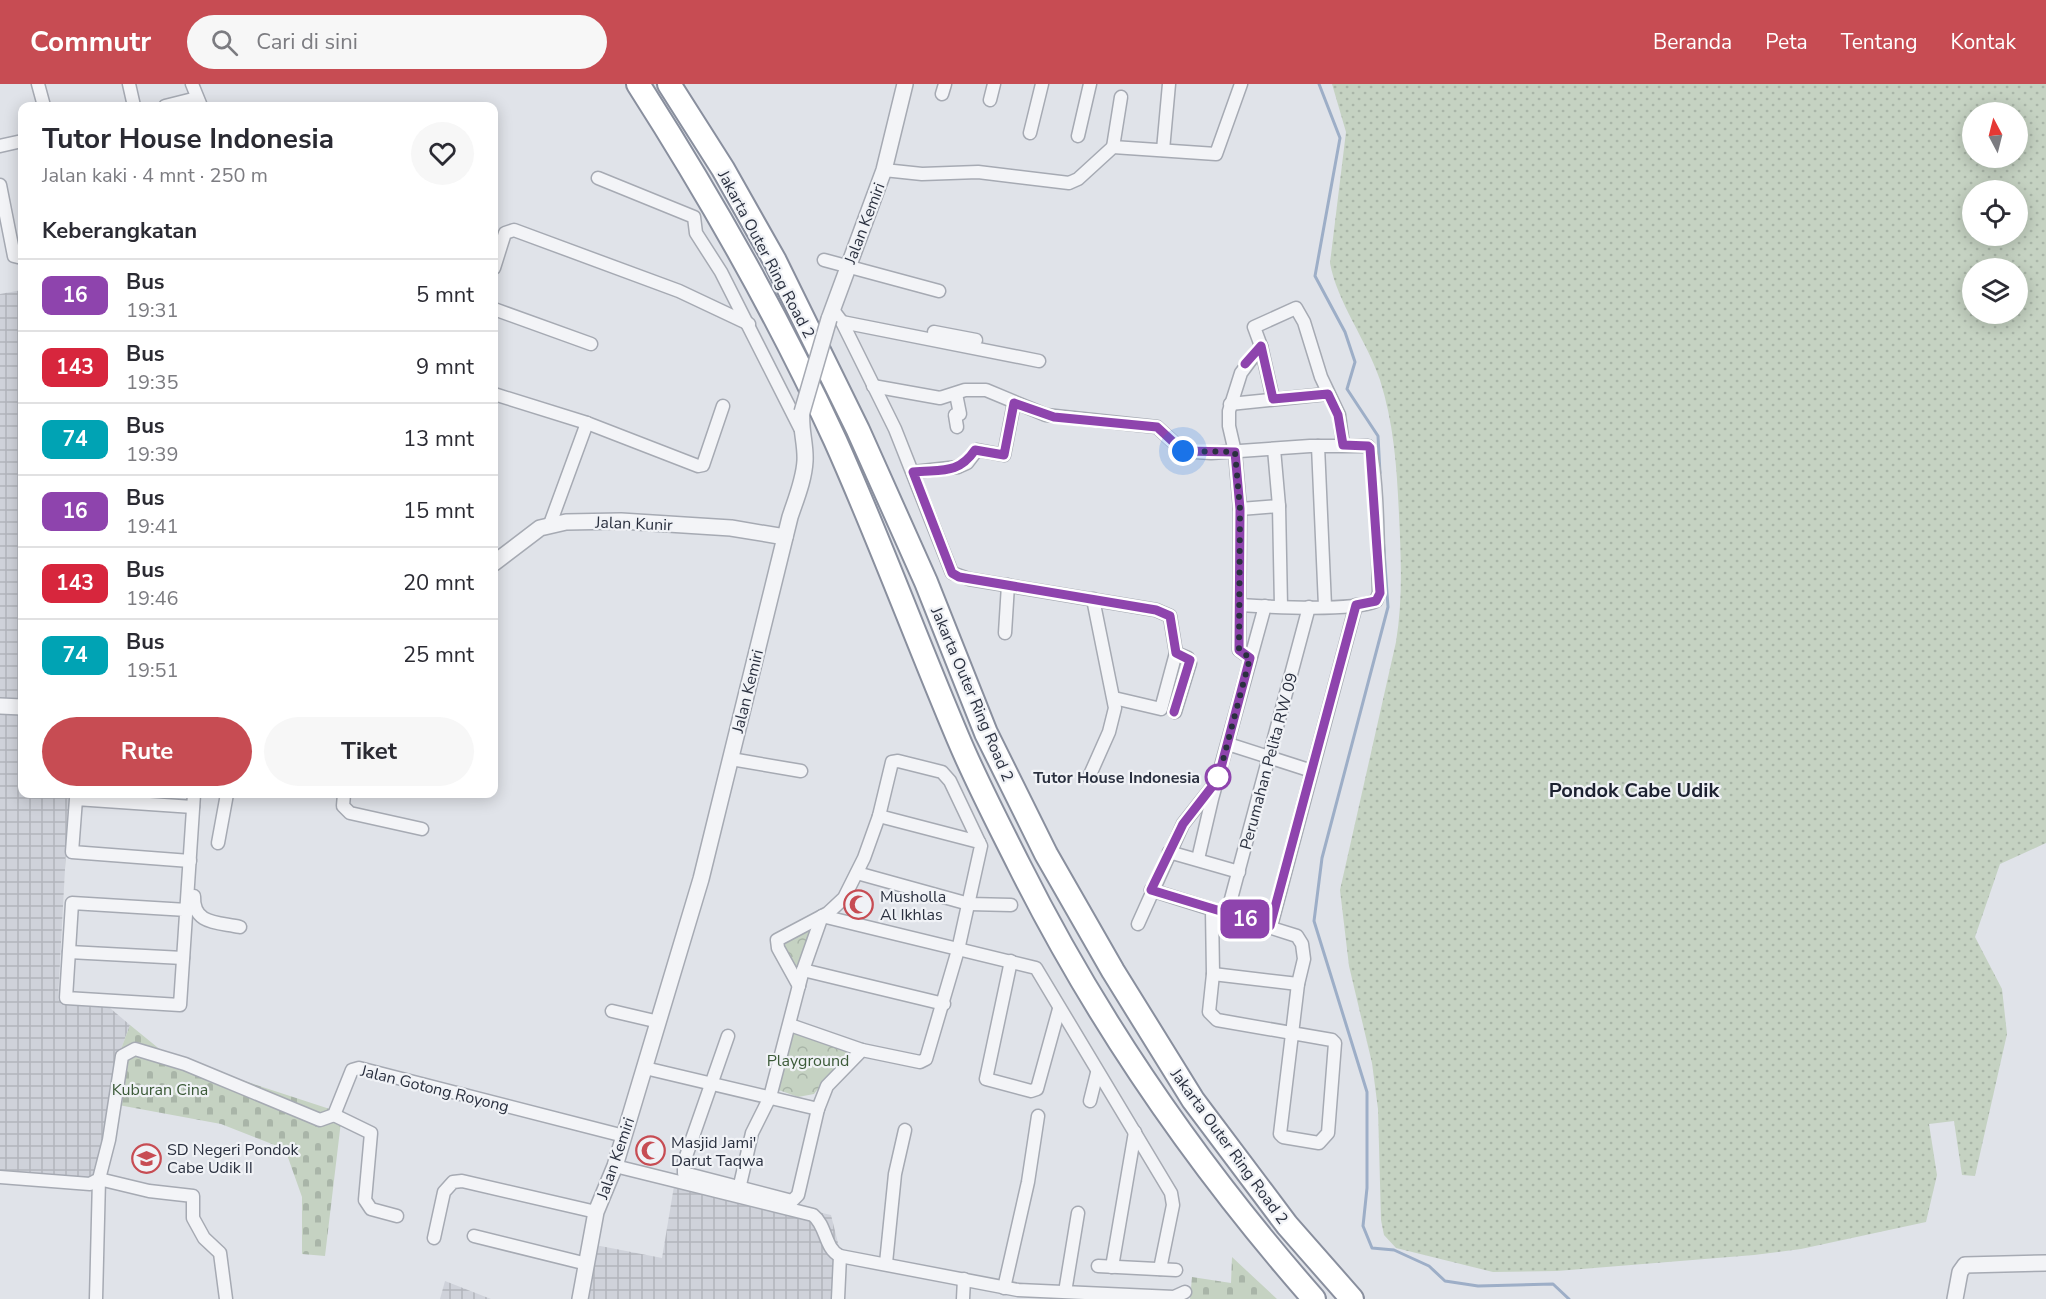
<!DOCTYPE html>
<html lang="id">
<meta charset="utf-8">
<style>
:root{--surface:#fff;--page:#f7f7f7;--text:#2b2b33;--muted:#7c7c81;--line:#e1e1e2;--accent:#c74c53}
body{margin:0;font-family:"Nunito Sans",sans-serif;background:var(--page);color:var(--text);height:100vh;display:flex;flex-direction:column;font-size:22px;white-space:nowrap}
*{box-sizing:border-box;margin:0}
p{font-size:20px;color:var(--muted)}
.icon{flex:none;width:33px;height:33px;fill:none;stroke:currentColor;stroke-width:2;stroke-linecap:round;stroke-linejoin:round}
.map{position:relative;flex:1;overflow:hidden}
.panel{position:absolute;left:18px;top:18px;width:480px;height:696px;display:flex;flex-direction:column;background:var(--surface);border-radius:12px;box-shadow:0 3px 15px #0003}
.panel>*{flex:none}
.badge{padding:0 12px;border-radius:9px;font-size:21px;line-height:39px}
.needle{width:39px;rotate:353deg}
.tools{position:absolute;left:1962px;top:18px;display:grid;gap:12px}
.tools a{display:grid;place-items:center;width:66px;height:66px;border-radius:50%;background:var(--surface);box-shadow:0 3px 15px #0003;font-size:30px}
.you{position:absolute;width:30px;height:30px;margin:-15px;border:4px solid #fff;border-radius:50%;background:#1a73e8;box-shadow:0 0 0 9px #1a73e833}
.map>.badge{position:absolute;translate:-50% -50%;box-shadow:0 0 0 3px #fff}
h2{padding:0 24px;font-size:22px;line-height:54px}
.round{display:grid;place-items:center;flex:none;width:63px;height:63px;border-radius:32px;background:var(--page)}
.headline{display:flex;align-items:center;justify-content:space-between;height:102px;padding:0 24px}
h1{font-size:28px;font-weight:700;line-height:45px}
.action{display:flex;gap:12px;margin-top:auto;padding:12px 24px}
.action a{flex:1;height:69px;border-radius:36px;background:var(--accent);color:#fff;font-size:24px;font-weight:700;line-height:69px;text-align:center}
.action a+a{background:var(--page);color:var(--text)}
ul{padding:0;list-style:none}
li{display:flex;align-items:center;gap:18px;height:72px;padding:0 24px;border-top:2px solid var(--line)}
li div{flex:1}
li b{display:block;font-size:22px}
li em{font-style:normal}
li .badge{min-width:66px;font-weight:700;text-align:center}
header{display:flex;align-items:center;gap:36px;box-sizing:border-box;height:84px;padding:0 30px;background:var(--accent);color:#fff}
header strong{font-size:28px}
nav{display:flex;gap:33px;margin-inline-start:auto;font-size:21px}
.search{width:420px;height:54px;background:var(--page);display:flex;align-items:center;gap:15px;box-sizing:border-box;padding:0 21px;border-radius:33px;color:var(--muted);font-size:22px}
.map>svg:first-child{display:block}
</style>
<header>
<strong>Commutr</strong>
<div class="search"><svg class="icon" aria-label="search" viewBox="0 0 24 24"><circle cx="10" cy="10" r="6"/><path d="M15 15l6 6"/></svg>Cari di sini</div>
<nav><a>Beranda</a><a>Peta</a><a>Tentang</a><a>Kontak</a></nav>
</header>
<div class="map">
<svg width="2046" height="1215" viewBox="0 0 2046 1215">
<defs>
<pattern id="industrial-grid" width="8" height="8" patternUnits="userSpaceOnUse" patternTransform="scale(1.5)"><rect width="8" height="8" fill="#cfd2da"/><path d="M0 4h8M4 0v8" fill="none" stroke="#b2b5bc"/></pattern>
<pattern id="grass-dots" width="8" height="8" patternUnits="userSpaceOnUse" patternTransform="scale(1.5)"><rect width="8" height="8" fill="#c5d2c2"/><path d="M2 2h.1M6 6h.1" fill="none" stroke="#a9b5a8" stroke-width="1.8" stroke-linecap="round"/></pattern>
<pattern id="forest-crowns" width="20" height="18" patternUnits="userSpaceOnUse" patternTransform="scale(1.5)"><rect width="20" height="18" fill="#c5d2c2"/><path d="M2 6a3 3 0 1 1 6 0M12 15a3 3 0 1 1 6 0" fill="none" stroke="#a9b5a8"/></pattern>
<pattern id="cemetery-stones" width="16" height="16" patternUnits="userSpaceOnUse" patternTransform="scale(1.5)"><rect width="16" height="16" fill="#c5d2c2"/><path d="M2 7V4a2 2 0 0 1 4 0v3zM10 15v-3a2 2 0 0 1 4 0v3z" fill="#a9b5a8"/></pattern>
</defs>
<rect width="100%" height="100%" fill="#e0e3e9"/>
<!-- industrial -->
<g fill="url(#industrial-grid)">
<polygon points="22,206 22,710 69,710 58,916 110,924 130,941 118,973 110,1053 95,1095 0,1086 0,210"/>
<polygon points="675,1096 831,1131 843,1179 841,1215 574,1215 585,1159 662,1174"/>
<polygon points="445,1197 491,1215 440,1215"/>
</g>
<!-- grass -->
<path fill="url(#grass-dots)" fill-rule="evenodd" d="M1332,0H2046V759L2000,780L1975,853L2002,905L2007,950L1975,1092L1962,1091L1954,1037L1929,1040L1937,1091L1926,1138L1801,1165L1754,1171L1557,1187L1493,1188L1396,1164L1384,1151L1381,1136L1378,1025L1372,979L1349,882L1340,806L1396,558C1403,515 1401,474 1399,431C1397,385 1394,340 1380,296C1367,257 1337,218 1330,179L1346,48ZM1972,28H2018V74H1972ZM1972,106H2018V152H1972ZM1972,184H2018V230H1972Z"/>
<!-- forest -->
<g fill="url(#forest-crowns)">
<polygon points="812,840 798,892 781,854"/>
<polygon points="791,945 848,967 814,1010 798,1013 776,1005"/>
</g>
<!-- cemetery -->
<g fill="url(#cemetery-stones)">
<polygon points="130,941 168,972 342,1029 325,1172 302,1170 302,1113 285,1065 221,1040 113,1020 118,973"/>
<polygon points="1232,1173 1277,1215 1190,1215 1192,1193 1231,1199"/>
</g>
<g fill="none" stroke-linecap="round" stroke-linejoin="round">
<!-- stream -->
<g stroke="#9daec7" stroke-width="3">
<polyline points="1319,0 1340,54 1315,192 1345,248 1355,278 1347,305 1378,352 1380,389"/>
<polyline points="1383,452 1388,523 1322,774 1314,837 1367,1008 1367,1104 1363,1142 1372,1164 1394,1166 1429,1182 1445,1197 1478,1202 1553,1200 1569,1215"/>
</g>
<defs>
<g id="minor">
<polyline points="38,0 44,22"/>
<polyline points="129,0 134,22"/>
<polyline points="192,0 201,22"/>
<polyline points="942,10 945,0"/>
<polyline points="990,16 994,0"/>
<polyline points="165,22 197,14"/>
<polyline points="1030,49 1042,0"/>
<polyline points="1078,52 1090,0"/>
<polyline points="0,62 22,57"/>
<polyline points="1113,63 1121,13"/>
<polyline points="1163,66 1169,0"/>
<polyline points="884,86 922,90 978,88 1069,99 1078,95 1113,63 1216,70 1241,0"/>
<polyline points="598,94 694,133 696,149 721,188 800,344"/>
<polyline points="0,101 14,172 22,174"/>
<polyline points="824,176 939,207"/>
<polyline points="494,184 505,149 514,146 679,207 749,240"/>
<polyline points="494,225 591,260"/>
<polyline points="833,226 842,238 895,345 952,489 969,495 1156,526 1170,532 1176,569 1161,625 1114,614"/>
<polyline points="842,238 1039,277"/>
<polyline points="934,248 976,256"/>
<path d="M873,302L940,314L965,306H986L1046,331L1157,343L1183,367L1211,369L1310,362H1368C1378,375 1378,486 1379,509L1376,517C1350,528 1271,523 1240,521"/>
<polyline points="494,310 587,339 698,382 703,381 723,322"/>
<polyline points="956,310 960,330 955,331 957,343"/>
<polyline points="1273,315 1261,262 1254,243 1296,224 1304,238 1321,293 1339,331 1343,361"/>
<polyline points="1230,320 1327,310"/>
<polyline points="1318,362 1325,522"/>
<polyline points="1274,365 1279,422 1281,522"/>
<polyline points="913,388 958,383 967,379 977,366 1004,371 1014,319"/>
<polyline points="1240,425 1279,422"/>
<polyline points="550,440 587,339"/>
<polyline points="1005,549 1008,501"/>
<polyline points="1250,574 1239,566 1240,425 1235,368 1229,342 1229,327 1241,289 1261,262"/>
<polyline points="1175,628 1190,579 1188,574 1176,569"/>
<polyline points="1228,660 1312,687"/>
<polyline points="731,675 801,687"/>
<polyline points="1089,693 1109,648 1115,624 1093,515"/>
<polyline points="344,710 343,722 350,729 422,745"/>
<polyline points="218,759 227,710"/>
<polyline points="1169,768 1239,788"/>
<polyline points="1198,775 1212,715 1265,522"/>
<polyline points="190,777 72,768 76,715 193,723"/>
<polyline points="857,789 969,820 1011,821"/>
<polyline points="1151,806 1297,852 1302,860 1304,875 1298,900 1280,1050 1283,1053 1319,1059 1328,1049 1335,959 1332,956 1217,936 1209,928 1213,890 1212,826"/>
<path d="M194,812C193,841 218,838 240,843"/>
<polyline points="187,826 72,819 66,914 180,921 194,710"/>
<polyline points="1227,830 1309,523"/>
<polyline points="1138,840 1183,740 1213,702"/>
<polyline points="1271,842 1356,521"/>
<polyline points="69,868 183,874"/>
<polyline points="1011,877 986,995 1031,1007 1037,1005 1059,925"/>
<polyline points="803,886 944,920"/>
<polyline points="1213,890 1298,900"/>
<polyline points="799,902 778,864 777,856 828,829 844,814 864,774 879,732 892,678 898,677 942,688 950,697 979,758"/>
<polyline points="612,927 659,938"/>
<polyline points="790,941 862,966"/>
<polyline points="728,952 684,1078 684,1089 792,1117 798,1111 818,1025 827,1002 862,966 920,978 926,975 958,866 981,762 979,758 879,732"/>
<polyline points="645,984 818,1025"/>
<polyline points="1090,1017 1097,989"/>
<polyline points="334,1031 371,1049 365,1116 371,1125 397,1132"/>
<path d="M615,1082L813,1131C827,1142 824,1164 840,1172L1018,1206L1174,1213L1185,1208"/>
<polyline points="0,1093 90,1100 99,1095 109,1056 122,972 135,965 185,980 320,1036 334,1031 352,986 359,984 624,1052"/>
<polyline points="739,1105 752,1049 770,1013 803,886 822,832 1036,884 1171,1109 1173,1121 1160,1185"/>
<polyline points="474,1152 587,1180"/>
<polyline points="434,1154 444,1108 453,1098 462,1097 596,1128"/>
<polyline points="886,1179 895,1090 905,1046"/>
<polyline points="1098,1182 1176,1186"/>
<polyline points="1112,1183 1135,1048"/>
<polyline points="1004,1204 1028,1098 1038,1032"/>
<polyline points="1065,1208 1078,1129"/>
<polyline points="96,1215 99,1095 149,1107 193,1112 193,1134 204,1154 220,1169 226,1215"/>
<polyline points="838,1215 840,1172"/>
<polyline points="963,1215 964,1195"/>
</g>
<g id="tertiary">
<polyline points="829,235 884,86 905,0"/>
<polyline points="494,479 540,444 566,438 621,437 731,444 785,453"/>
<polyline points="0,622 22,623"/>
<path d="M580,1215L596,1128L615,1082L701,795L790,433C796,415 804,396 805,377C806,360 800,345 802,328"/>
<polyline points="1955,1215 1960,1188 1965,1181 2046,1179"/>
</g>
<g id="motorway">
<path d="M638,0C711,114 778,232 835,356C879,454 916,555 958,654C976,697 998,739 1019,781C1097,937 1199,1084 1314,1215"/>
<polyline points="669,0 723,85 775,177 858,346 926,498 986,649 1046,770 1113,887 1193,1016 1287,1141 1352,1215"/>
</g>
</defs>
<!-- minor casing -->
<use href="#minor" stroke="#a6aab3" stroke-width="15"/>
<!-- tertiary casing -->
<use href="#tertiary" stroke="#a6aab3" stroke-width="18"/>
<!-- motorway casing -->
<use href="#motorway" stroke="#898f9e" stroke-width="26"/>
<!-- minor -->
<use href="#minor" stroke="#f3f4f7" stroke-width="12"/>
<!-- tertiary -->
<use href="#tertiary" stroke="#f3f4f7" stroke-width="15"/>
<!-- motorway -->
<use href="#motorway" stroke="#fff" stroke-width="22"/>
<defs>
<polyline id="tertiary-bridge" points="802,328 829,235"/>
</defs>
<!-- tertiary-bridge casing -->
<use href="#tertiary-bridge" stroke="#a6aab3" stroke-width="18" stroke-linecap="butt"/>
<!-- tertiary-bridge -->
<use href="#tertiary-bridge" stroke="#f3f4f7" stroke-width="15"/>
</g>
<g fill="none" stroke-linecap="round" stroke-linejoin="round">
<defs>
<path id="line" d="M1174,628L1190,576L1176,569L1170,532L1156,526L959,493L952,489L913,388C941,385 958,391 975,366L1004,371L1014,319L1054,333L1157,343L1183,367L1235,368L1240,425L1239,566L1250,574L1218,695L1183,740L1151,806L1270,842L1356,521L1376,517L1380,509L1370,364L1368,362L1343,361L1338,331L1328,310L1273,315L1261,262L1245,280"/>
</defs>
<!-- line casing -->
<use href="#line" stroke="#fff" stroke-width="14"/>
<!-- line -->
<use href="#line" stroke="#8e44ad" stroke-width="9"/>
<!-- walk -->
<polyline stroke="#2a303f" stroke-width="6" stroke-dasharray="0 10.8" points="1183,367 1235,368 1240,425 1239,566 1250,574 1218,695 1218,693"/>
</g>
<!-- icons -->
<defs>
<symbol id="mosque-ring" viewBox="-11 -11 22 22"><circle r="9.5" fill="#f0f2f6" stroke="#c74c53" stroke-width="1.5"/><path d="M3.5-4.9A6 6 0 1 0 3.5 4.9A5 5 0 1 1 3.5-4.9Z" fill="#c74c53"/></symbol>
<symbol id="school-ring" viewBox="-11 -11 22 22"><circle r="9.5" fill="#f0f2f6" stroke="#c74c53" stroke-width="1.5"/><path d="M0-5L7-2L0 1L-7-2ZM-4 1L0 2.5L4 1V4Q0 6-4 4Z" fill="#c74c53"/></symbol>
</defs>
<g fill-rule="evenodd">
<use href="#mosque-ring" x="842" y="804" width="33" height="33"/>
<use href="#mosque-ring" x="634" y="1050" width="33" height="33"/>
<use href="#school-ring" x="130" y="1058" width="33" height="33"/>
</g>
<!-- markers -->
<circle fill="#fff" stroke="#8e44ad" stroke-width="3" cx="1218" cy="693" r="12"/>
<g text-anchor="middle" stroke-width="4.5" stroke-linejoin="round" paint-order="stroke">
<!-- street labels -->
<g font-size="16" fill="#2a303f" stroke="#f0f2f6">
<text transform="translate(864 139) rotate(-69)" y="6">Jalan Kemiri</text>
<text transform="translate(767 170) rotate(62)" y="6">Jakarta Outer Ring Road 2</text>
<text transform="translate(634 439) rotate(2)" y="6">Jalan Kunir</text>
<text transform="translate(747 607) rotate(-76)" y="6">Jalan Kemiri</text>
<text transform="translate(973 610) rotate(67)" y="6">Jakarta Outer Ring Road 2</text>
<text transform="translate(1268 677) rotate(-75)" y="6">Perumahan Pelita RW 09</text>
<text transform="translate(435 1004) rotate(14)" y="6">Jalan Gotong Royong</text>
<text transform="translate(1230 1062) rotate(54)" y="6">Jakarta Outer Ring Road 2</text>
<text transform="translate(615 1074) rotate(-71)" y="6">Jalan Kemiri</text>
</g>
<!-- stop labels -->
<g font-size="16" font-weight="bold" fill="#2a303f" stroke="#f0f2f6" text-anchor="end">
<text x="1200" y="699">Tutor House Indonesia</text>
</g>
<!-- poi labels -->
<g font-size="16" fill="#2a303f" stroke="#f0f2f6" text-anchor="start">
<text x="880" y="818">Musholla<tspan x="880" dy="18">Al Ikhlas</tspan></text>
<text x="671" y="1064">Masjid Jami'<tspan x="671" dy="18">Darut Taqwa</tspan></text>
<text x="167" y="1071">SD Negeri Pondok<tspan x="167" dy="18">Cabe Udik II</tspan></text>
</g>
<!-- park labels -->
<g font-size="16" fill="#3b5a38" stroke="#f0f2f6">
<text x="808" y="982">Playground</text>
<text x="160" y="1011">Kuburan Cina</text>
</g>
<!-- quarter labels -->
<g font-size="20" font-weight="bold" fill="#1c2130" stroke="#f0f2f6">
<text x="1634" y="713">Pondok Cabe Udik</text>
</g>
</g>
</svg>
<div class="tools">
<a><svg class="needle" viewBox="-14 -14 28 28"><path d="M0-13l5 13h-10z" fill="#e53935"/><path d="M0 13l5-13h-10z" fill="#7c7c81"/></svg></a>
<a><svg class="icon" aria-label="locate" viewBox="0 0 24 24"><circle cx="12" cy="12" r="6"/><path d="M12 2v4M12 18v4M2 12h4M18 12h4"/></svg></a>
<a><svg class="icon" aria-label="layers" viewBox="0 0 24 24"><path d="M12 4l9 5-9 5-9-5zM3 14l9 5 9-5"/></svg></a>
</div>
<div class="you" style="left:1183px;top:367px"></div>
<b class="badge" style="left:1245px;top:835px;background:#8e44ad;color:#fff">16</b>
<section class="panel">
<div class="headline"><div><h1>Tutor House Indonesia</h1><p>Jalan kaki · 4 mnt · 250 m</p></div><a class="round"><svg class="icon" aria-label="heart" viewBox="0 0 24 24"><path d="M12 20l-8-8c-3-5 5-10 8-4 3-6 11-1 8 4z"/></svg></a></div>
<h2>Keberangkatan</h2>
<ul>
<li><span class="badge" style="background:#8e44ad;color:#fff">16</span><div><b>Bus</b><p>19:31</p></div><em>5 mnt</em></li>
<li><span class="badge" style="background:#d7263d;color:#fff">143</span><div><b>Bus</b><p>19:35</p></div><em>9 mnt</em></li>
<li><span class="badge" style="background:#00a3b4;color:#fff">74</span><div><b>Bus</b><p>19:39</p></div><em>13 mnt</em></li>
<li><span class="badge" style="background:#8e44ad;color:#fff">16</span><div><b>Bus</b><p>19:41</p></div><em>15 mnt</em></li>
<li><span class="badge" style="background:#d7263d;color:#fff">143</span><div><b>Bus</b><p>19:46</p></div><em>20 mnt</em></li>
<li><span class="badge" style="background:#00a3b4;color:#fff">74</span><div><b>Bus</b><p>19:51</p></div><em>25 mnt</em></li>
</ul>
<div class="action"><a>Rute</a><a>Tiket</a></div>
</section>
</div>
